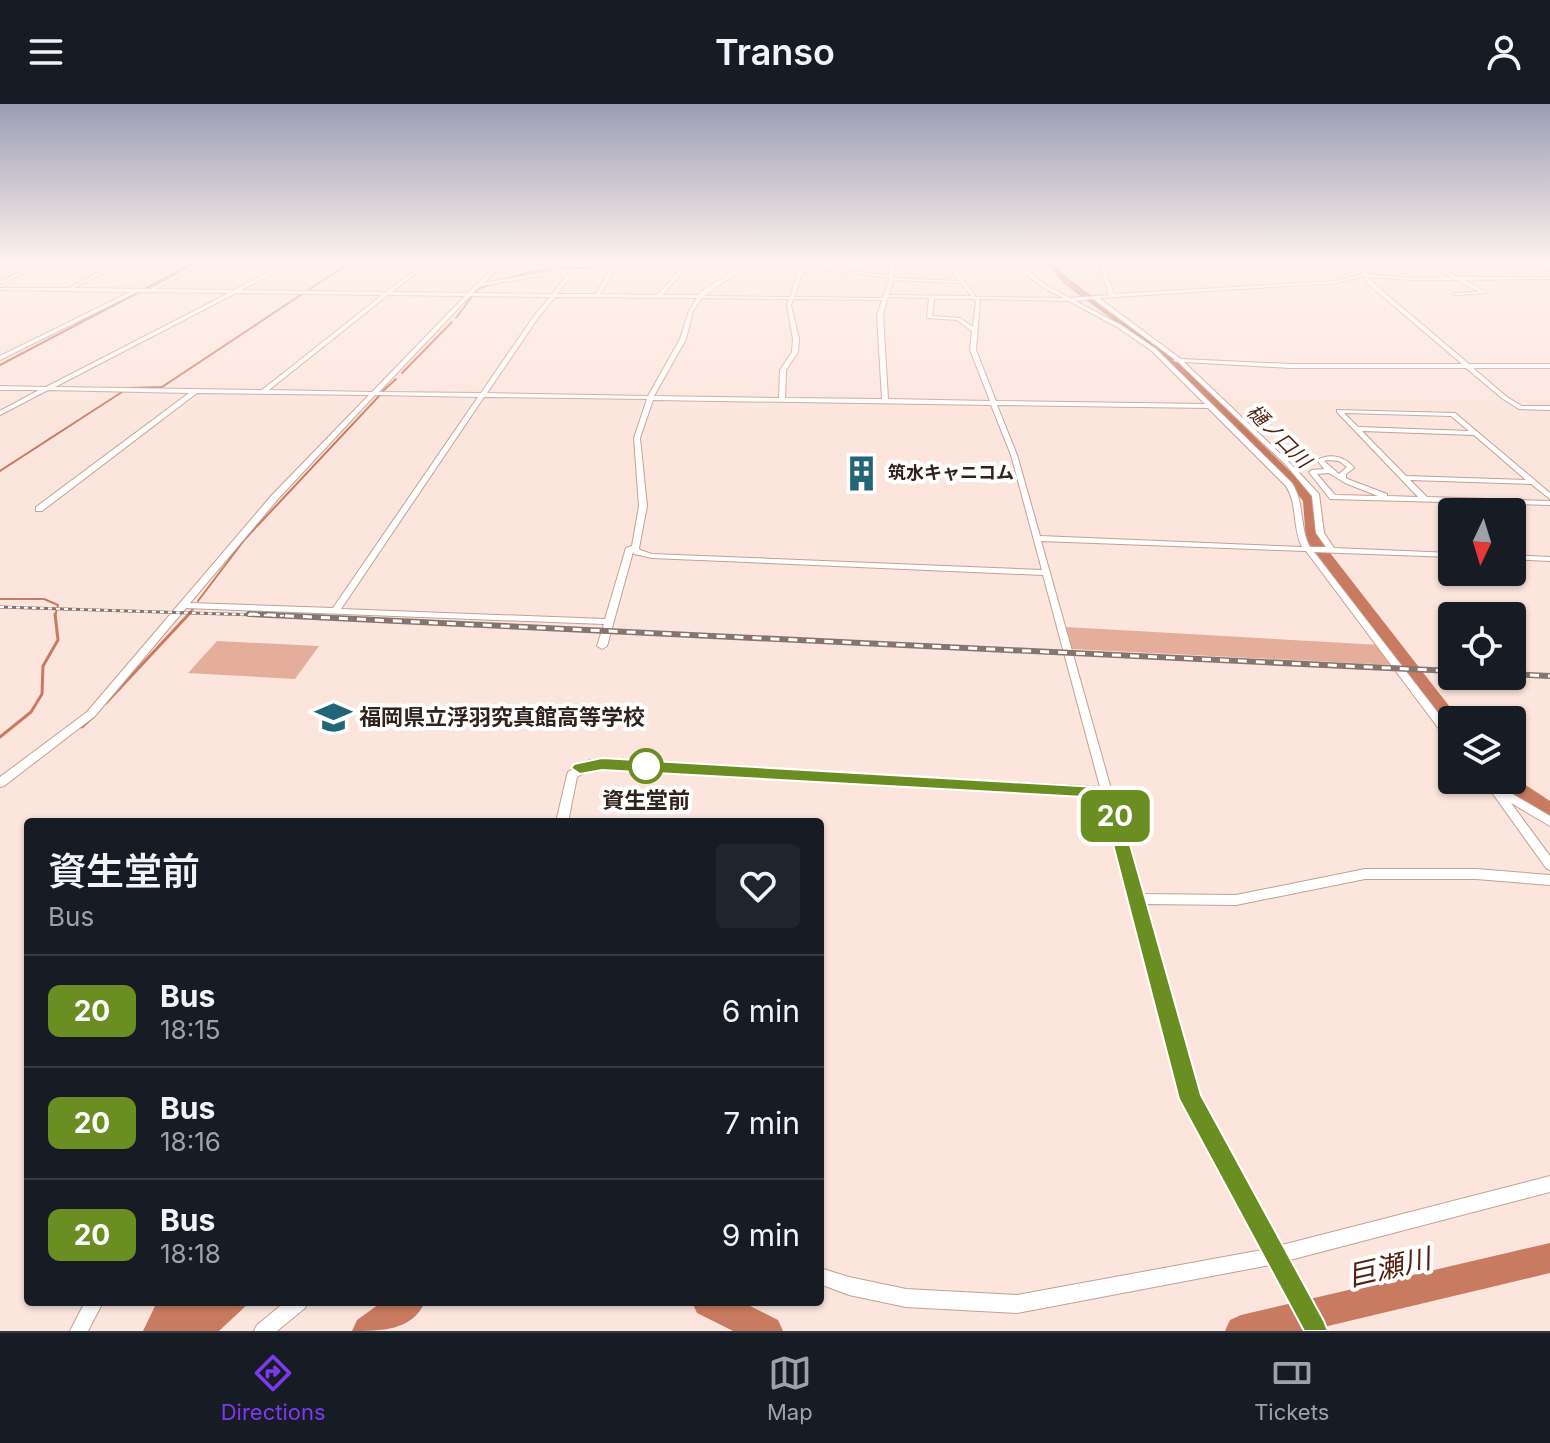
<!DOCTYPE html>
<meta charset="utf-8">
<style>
:root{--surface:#171b24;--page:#20242c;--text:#f1f3f6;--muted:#9ea1a6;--line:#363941;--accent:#7c3aed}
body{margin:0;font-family:Inter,"Noto Sans JP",sans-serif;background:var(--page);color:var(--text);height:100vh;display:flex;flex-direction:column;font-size:30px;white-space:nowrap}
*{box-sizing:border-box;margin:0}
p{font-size:26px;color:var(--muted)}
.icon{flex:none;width:44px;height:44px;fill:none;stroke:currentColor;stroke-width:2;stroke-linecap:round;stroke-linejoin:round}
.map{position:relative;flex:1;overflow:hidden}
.sheet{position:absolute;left:24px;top:714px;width:800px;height:488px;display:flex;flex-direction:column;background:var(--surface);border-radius:8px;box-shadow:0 2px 6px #0004}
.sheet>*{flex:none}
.badge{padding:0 16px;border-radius:12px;font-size:28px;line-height:52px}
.needle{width:52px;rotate:184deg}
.buttons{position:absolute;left:1438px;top:394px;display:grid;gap:16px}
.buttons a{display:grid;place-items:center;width:88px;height:88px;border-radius:8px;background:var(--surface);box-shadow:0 2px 6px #0004;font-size:40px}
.map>.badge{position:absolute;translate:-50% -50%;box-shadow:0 0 0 4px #fff}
.round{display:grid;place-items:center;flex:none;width:84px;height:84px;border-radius:8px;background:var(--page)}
.overview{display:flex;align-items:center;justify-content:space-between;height:136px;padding:0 24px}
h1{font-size:38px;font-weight:600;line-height:60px}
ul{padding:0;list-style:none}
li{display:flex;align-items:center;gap:24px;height:112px;padding:0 24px;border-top:2px solid var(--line)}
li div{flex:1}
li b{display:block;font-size:30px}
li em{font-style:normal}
li .badge{min-width:88px;font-weight:700;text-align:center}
header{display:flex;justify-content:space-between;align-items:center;height:104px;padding:0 24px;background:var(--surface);font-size:36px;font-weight:600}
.menu{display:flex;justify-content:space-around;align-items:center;height:112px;border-top:2px solid var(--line);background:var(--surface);font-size:22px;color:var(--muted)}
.menu a{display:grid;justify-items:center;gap:4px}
.menu .current{color:var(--accent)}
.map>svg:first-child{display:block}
</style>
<header><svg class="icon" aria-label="menu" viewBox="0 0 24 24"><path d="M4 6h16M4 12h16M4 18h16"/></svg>Transo<svg class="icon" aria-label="person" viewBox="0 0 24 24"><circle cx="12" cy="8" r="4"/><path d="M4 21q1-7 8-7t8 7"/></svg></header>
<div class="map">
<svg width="1550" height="1227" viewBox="0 0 1550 1227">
<rect width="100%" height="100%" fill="#fce5dc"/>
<!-- green -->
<g fill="#e5ae9b">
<polygon points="1066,523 1380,541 1394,561 1072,545"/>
<polygon points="217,537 319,542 295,575 188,569"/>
</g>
<!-- water -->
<polygon fill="#c87b60" points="157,1198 250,1198 219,1227 143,1227"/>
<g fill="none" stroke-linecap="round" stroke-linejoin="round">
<!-- stream-far1 -->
<g stroke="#c87b60" stroke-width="2">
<polyline points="502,176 535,167 594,163 601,156"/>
<polyline points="456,214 477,186 491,180"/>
<polyline points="0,261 200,156"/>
<polyline points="402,269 452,218"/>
<polyline points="129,284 162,283 343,163 365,156"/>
<polyline points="383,287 396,275"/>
<polyline points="0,367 122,288"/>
<polyline points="0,495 44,495 58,501 55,512"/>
<polyline points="198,497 245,435 380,291"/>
<polyline points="187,512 193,505"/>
</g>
<!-- stream -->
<g stroke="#c87b60" stroke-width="3">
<polyline points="106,599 189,510"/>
<polyline points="82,623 93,613"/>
<polyline points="0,633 31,608 42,590 43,562 58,536 55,510"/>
</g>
<!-- river -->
<g fill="#c87b60" fill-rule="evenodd">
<polygon points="1045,156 1051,156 1069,175 1168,248 1310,387 1317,397 1320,436 1460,616 1452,616 1452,623 1446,621 1306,436 1303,397 1300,393 1162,252 1063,179"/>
<polygon points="1512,672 1550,697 1550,715 1496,681 1493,676 1512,676"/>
<polygon points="1550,1139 1550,1169 1307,1227 1225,1227 1230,1216 1241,1211"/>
<path d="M382,1198H425C412,1227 381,1227 352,1227L357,1216Z"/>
<polygon points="692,1198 742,1198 778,1216 783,1227 733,1227 697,1209"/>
</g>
<defs>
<g id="minor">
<polygon points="49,156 54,156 0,180 0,177"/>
<path d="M123,156H128L74,184L151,185L204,156H209L156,185L234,186L293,156H298L241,186L386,188L415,166L417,168L392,188L467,189L504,156H508L483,179L549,168L566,156H571L559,165H562L569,174L557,190H596L610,165L622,156H626L614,167L600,190L657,191L690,156L744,161L751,156H763L805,165L819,163L889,172L890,156H894L893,174L959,177L944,156H948L976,193L1064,194L1042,183L1008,156H1013L1046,181L1070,194L1109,191L1098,156H1102L1114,190L1336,177L1363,170L1355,156H1359L1367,170L1410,174L1452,173L1428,161L1403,160L1424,159L1420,156H1425L1458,173H1550V175L1464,176L1487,189L1455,191L1453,189L1479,188L1457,176H1410L1369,173L1372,178L1469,260H1550V264H1473L1507,293L1522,302H1550V306L1519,305L1503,295L1466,264H1290L1184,258L1290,359L1319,390L1324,429L1334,444L1452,449V453L1314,448L1452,627V638L1448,637L1306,447L1041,437L1111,685L1113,688V690L1141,790L1236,791L1365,765H1476L1550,771V781L1476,775H1365L1236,801L1144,800L1198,993L1278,1142L1550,1072V1088L1286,1157L1323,1227H1305L1270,1161L1017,1209L906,1203L849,1191L820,1180V1164L849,1173L906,1185L1017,1191L1262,1146L1184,995L1102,692L592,664L577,673L568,718H556L567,671L568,668L590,656L1100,683L1043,471L652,454L634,450L633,448L607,542L602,545L597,542L604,520L186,504L95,612L4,682L0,683V673L87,608L272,391L369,291L197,289L42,407H36V403L189,289L48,286L0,311V307L39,286H0V282L46,283L229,189L137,188L0,256V252L130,188L0,186V184H69ZM756,156L799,166L790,193L704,192ZM691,159L740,163L702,187L699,191H662ZM558,165L565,174L552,190L473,189L480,182L550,170ZM819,165L889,174V175L883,194L794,193L803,168ZM1364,172L1368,180L1462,260H1290L1181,255L1099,194L1336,179ZM893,176L961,179L971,192L889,191ZM236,189L382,191L262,286L55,283ZM388,191L465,192L372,288L269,286ZM470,192L550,193L534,212L481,289L379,288ZM555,193L697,194L689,207L680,235L648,292L487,289L538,214ZM888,193L929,194L927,214L957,216L972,227L970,246L990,297L888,295L883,211ZM702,194L789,195L787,201L793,235L792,248L780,266L779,294L654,292L686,235L693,207ZM793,195L882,196L877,211L882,295L785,294L786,266L798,248L799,235L791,201ZM934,195H974L976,198L973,223L960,214L932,212ZM979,195L1069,197L1117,223L1152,247L1205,300L996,297L976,246L980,198ZM1093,195L1174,255V257L1178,258L1286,361L1312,392L1316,429L1326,443H1310C1299,423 1305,399 1292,379L1156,245L1121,221L1075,197ZM375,291L478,293L333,504L190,499L278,395ZM484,293L647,295L634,334L639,402L632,442L626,444L605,515L341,505ZM653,296L991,301L1011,351L1042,466L652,450L640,446L639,444L647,402L640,334ZM997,301L1208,304L1286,382C1298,401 1292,423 1302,443L1040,432L1017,351Z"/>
<polygon points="1505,156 1511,156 1550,168 1550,170"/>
<path d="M1337,306L1455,309L1550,389V395L1531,380L1410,376L1427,393L1550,397V401L1330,395L1309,368L1312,366L1324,365L1317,356C1330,349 1345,352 1354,364L1346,370V374L1350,376L1387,390V392L1418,393L1337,308ZM1344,309L1451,312L1469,327L1358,323ZM1362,327L1474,331L1526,376L1406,372ZM1328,356L1339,357L1347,363L1339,370L1324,357ZM1329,369L1345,379L1378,392L1335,391L1317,370Z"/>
<polygon points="1512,451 1550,453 1550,457 1512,455"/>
<polygon points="1483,676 1494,676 1497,681 1550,712 1550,722 1511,699 1550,752 1550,766 1546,764"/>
<polygon points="85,1198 103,1198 88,1227 70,1227"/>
<polygon points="285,1198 308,1198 305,1204 277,1227 254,1227 257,1221"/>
</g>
</defs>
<!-- minor casing -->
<use href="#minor" stroke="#c4a093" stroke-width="2"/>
<!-- minor -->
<use href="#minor" fill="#fff" fill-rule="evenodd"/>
<defs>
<polyline id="rail-far1" points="0,503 291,512"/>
<g id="rail">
<polyline points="249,510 1452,567"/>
<polyline points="1512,570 1550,572"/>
</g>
</defs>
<!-- rail-far1 casing -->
<use href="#rail-far1" stroke="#86746d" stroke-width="3"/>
<!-- rail casing -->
<use href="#rail" stroke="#86746d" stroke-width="6"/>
<!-- rail-far1 -->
<use href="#rail-far1" stroke="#fff" stroke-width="2" stroke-dasharray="4" stroke-linecap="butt"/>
<!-- rail -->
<use href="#rail" stroke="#fff" stroke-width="3" stroke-dasharray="9" stroke-linecap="butt"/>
</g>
<!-- sky -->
<linearGradient id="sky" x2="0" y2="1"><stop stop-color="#9b9db2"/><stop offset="0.48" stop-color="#fef3ef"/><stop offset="1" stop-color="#fef3ef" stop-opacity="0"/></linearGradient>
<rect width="1550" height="328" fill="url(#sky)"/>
<!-- line -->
<polygon fill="#6b8e23" stroke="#fff" stroke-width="2" points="602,654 1114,684 1201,991 1324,1217 1328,1227 1304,1227 1179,995 1101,694 602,666 580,670 571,664 574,660"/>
<!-- icons -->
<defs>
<symbol id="building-bare" viewBox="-9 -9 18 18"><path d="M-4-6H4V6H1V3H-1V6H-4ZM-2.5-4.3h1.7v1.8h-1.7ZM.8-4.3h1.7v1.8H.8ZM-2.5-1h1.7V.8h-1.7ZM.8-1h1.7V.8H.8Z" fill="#226578" stroke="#fff" stroke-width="2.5" paint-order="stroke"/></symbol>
<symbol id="school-bare" viewBox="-9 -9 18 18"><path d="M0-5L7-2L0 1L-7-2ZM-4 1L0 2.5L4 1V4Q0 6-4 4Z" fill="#226578" stroke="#fff" stroke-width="2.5" paint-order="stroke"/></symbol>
</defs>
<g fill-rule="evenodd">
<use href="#building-bare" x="836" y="344" width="51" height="51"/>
<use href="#school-bare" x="308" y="588" width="51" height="51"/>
</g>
<!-- markers -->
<circle fill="#fff" stroke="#6b8e23" stroke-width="4" cx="646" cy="662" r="16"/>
<g text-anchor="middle" stroke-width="8" stroke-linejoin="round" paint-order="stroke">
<!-- far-poi labels -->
<g font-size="18" font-weight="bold" fill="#30221d" stroke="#fff" text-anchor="start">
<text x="888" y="375">筑水キャニコム</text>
</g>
<!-- far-water labels -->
<g font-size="20" font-style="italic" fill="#53210e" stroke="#fff">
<text transform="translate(1279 332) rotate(45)" y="7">樋ノ口川</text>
</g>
<!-- poi labels -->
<g font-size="22" font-weight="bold" fill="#30221d" stroke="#fff" text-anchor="start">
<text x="359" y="621">福岡県立浮羽究真館高等学校</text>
</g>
<!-- stop labels -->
<g font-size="22" font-weight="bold" fill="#30221d" stroke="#fff">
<text x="646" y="704">資生堂前</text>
</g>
<!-- near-water labels -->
<g font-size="28" font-style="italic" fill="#53210e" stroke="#fff">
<text transform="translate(1389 1163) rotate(-13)" y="10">巨瀬川</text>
</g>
</g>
</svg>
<div class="buttons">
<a><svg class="needle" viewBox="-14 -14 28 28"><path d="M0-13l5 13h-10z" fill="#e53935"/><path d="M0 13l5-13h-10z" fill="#9ea1a6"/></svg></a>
<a><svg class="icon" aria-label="locate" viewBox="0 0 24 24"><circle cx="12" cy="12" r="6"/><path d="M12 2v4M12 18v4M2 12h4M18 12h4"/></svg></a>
<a><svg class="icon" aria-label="layers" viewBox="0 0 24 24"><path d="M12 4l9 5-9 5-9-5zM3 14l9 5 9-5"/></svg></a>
</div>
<b class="badge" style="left:1115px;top:712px;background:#6b8e23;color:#fff">20</b>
<section class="sheet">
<div class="overview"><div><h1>資生堂前</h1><p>Bus</p></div><a class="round"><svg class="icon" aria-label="heart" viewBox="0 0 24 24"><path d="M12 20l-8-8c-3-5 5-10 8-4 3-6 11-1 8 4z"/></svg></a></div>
<ul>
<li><span class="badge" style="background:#6b8e23;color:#fff">20</span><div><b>Bus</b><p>18:15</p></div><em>6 min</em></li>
<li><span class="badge" style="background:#6b8e23;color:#fff">20</span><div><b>Bus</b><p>18:16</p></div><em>7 min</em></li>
<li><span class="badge" style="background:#6b8e23;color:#fff">20</span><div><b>Bus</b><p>18:18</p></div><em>9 min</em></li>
</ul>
</section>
</div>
<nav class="menu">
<a class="current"><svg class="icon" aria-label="directions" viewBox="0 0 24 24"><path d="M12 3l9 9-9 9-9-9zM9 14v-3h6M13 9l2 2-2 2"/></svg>Directions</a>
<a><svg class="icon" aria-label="map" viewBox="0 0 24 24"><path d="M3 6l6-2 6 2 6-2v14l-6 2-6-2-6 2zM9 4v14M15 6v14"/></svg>Map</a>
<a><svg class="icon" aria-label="tickets" viewBox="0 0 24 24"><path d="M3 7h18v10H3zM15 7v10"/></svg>Tickets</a>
</nav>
